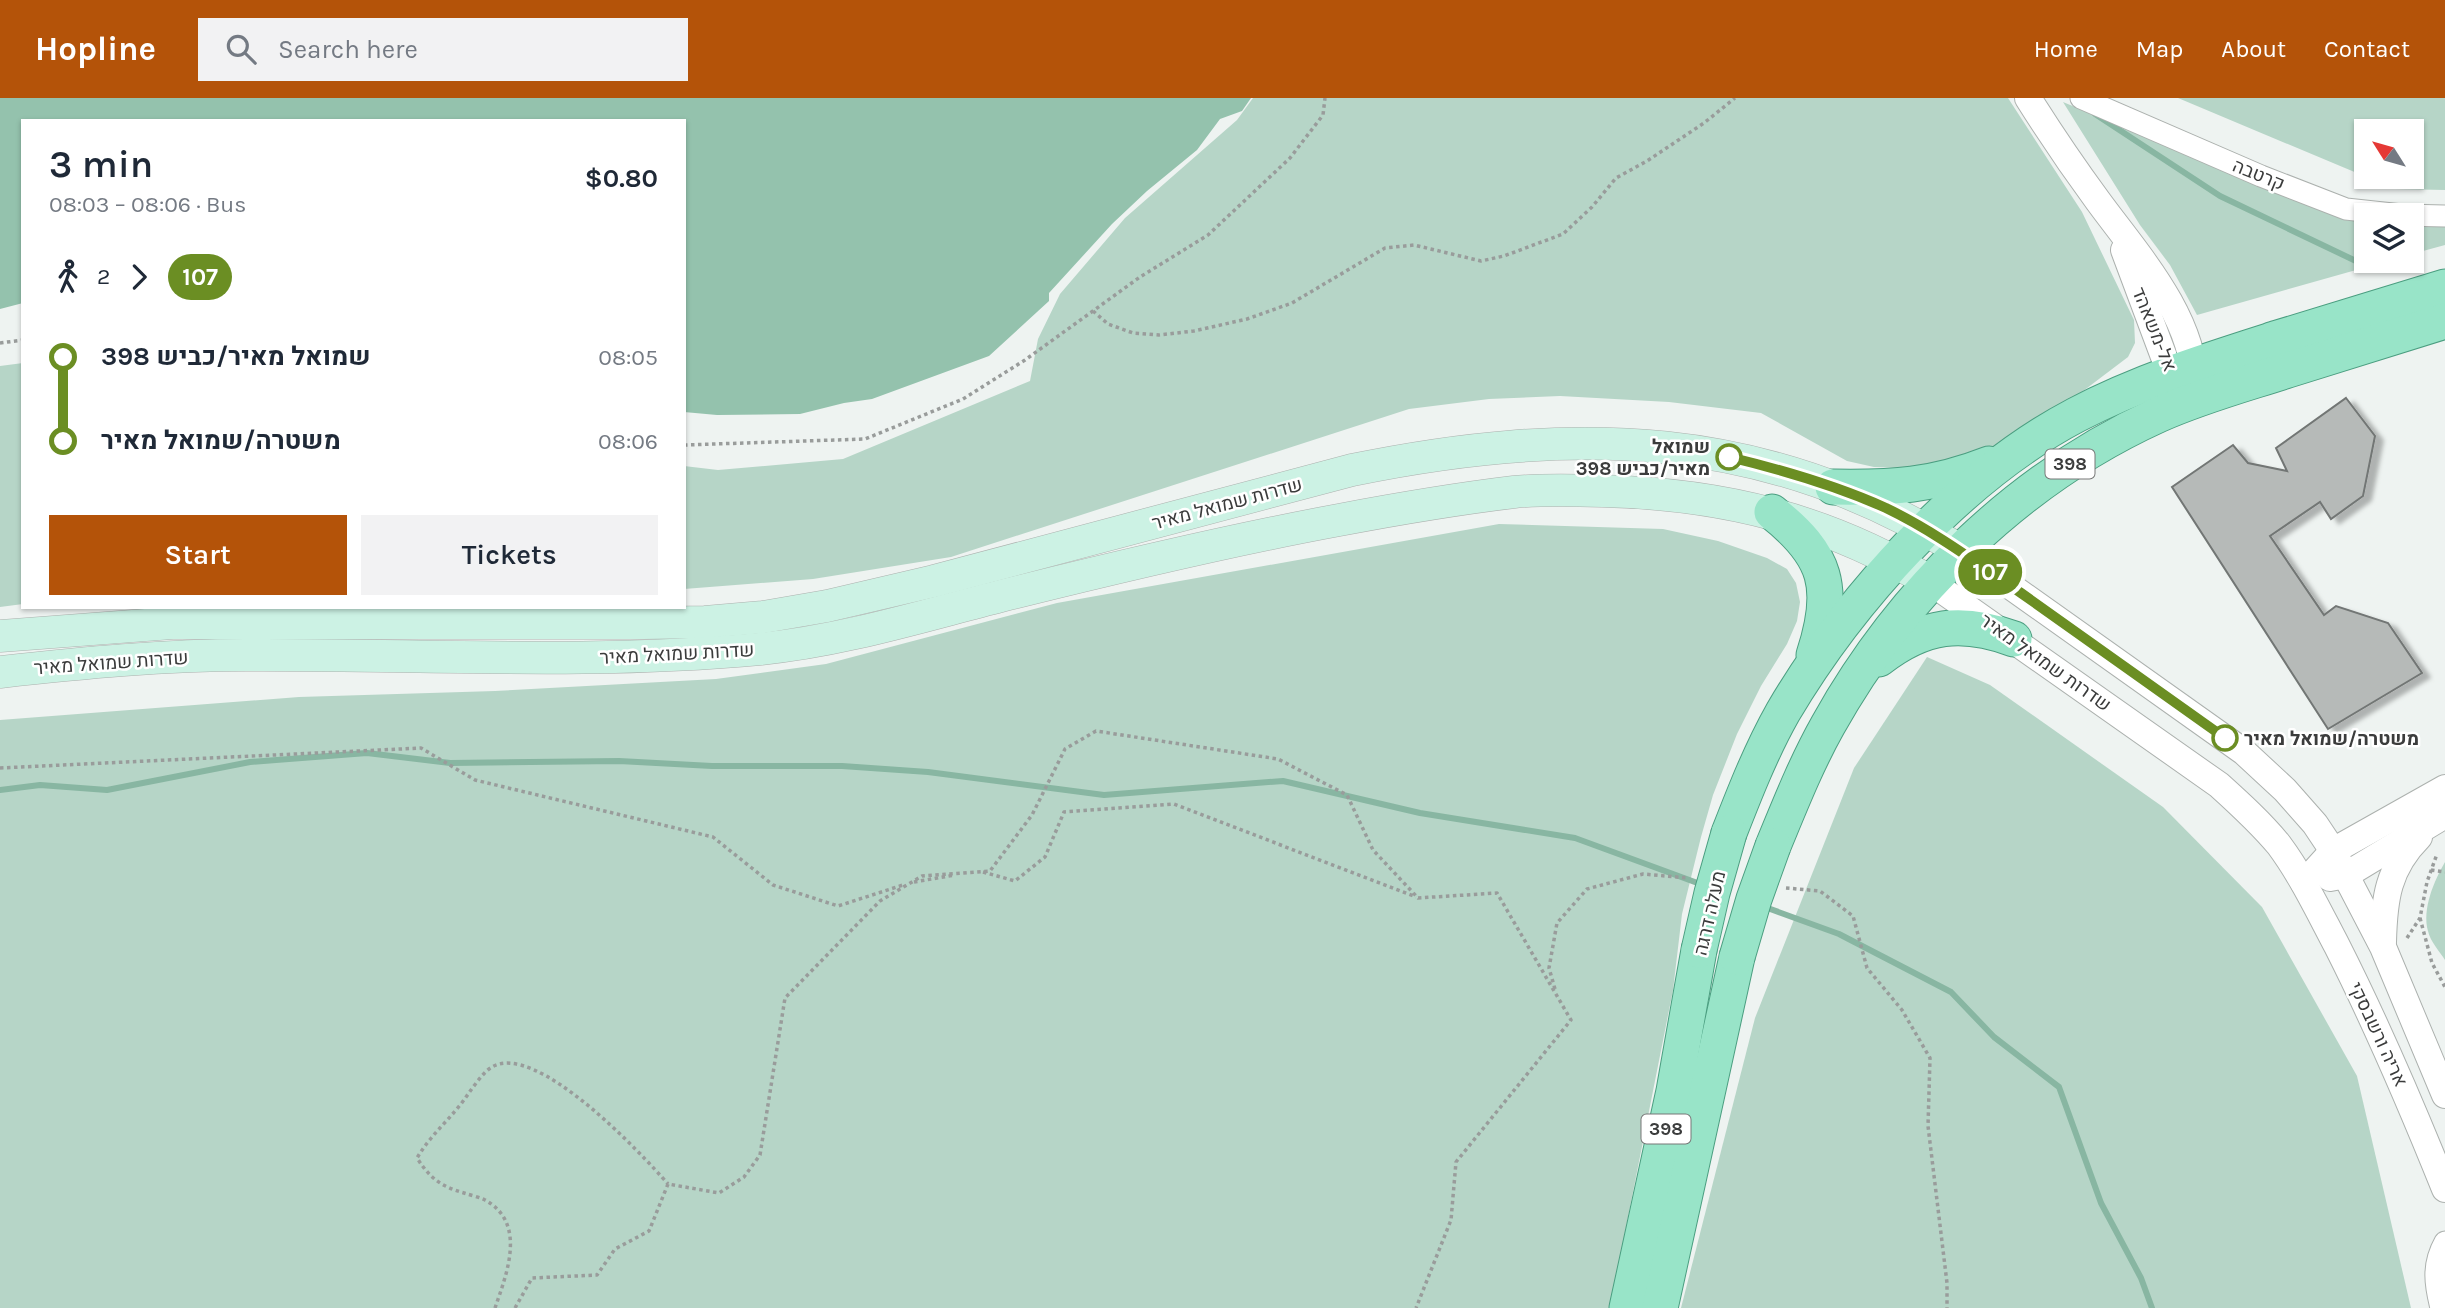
<!DOCTYPE html>
<meta charset="utf-8">
<style>
:root{--surface:#fff;--page:#f2f2f3;--text:#1f2937;--muted:#747a83;--accent:#b45309}
body{margin:0;font-family:Karla,Heebo,sans-serif;background:var(--page);color:var(--text);height:100vh;display:flex;flex-direction:column;font-size:26px;white-space:nowrap}
*{box-sizing:border-box;margin:0}
p{font-size:23px;color:var(--muted)}
.icon{flex:none;width:38px;height:38px;fill:none;stroke:currentColor;stroke-width:2;stroke-linecap:round;stroke-linejoin:round}
.map{position:relative;flex:1;overflow:hidden}
.panel{position:absolute;left:21px;top:21px;width:665px;height:490px;display:flex;flex-direction:column;background:var(--surface);border-radius:0px;box-shadow:0 2px 5px #0004}
.panel>*{flex:none}
.badge{padding:0 14px;border-radius:23px;font-size:24px;line-height:46px}
.needle{width:46px;rotate:307deg}
.fabs{position:absolute;left:2354px;top:21px;display:grid;gap:14px}
.fabs a{display:grid;place-items:center;width:70px;height:70px;border-radius:0px;background:var(--surface);box-shadow:0 2px 5px #0004;font-size:35px}
.map>.badge{position:absolute;translate:-50% -50%;box-shadow:0 0 0 4px #fff}
.legs{display:flex;align-items:center;gap:10px;height:77px;padding:0 28px;font-size:23px}
.legs p{margin-inline-start:auto}
.headline{display:flex;align-items:center;justify-content:space-between;height:119px;padding:0 28px}
h1{font-size:38px;font-weight:600;line-height:52px}
.cta{display:flex;gap:14px;margin-top:auto;padding:14px 28px}
.cta a{flex:1;height:80px;border-radius:0px;background:var(--accent);color:#fff;font-size:28px;font-weight:600;line-height:80px;text-align:center}
.cta a+a{background:var(--page);color:var(--text)}
ul{padding:0 28px;list-style:none}
li{display:flex;align-items:center;gap:24px;height:84px;font-size:26px}
li i{display:grid;place-items:center;width:10px;height:100%;margin:0 9px;background:currentColor}
li i::after{content:'';width:18px;height:18px;margin:-9px;border:5px solid;border-radius:50%;background:var(--surface)}
li p{margin-inline-start:auto}
li:first-child i{background:linear-gradient(#0000 50%,currentColor 0)}
li:last-child i{background:linear-gradient(currentColor 50%,#0000 0)}
header{display:flex;align-items:center;gap:42px;box-sizing:border-box;height:98px;padding:0 35px;background:var(--accent);color:#fff}
header strong{font-size:33px}
nav{display:flex;gap:38px;margin-inline-start:auto;font-size:24px}
.search{width:490px;height:63px;background:var(--page);display:flex;align-items:center;gap:18px;box-sizing:border-box;padding:0 24px;border-radius:0px;color:var(--muted);font-size:26px}
.map>svg:first-child{display:block}
</style>
<header>
<strong>Hopline</strong>
<div class="search"><svg class="icon" aria-label="search" viewBox="0 0 24 24"><circle cx="10" cy="10" r="6"/><path d="M15 15l6 6"/></svg>Search here</div>
<nav><a>Home</a><a>Map</a><a>About</a><a>Contact</a></nav>
</header>
<div class="map">
<svg width="2445" height="1210" viewBox="0 0 2445 1210">
<defs>
<filter id="shadow"><feDropShadow dx="8" dy="4.5" stdDeviation="2" flood-color="#0004"/></filter>
</defs>
<rect width="100%" height="100%" fill="#eef3f1"/>
<!-- green -->
<g fill="#b6d5c7" fill-rule="evenodd">
<polygon points="1253,0 2008,0 2082,114 2134,222 2135,245 2128,259 2017,343 1991,355 1938,365 1903,370 1874,369 1847,363 1761,315 1669,304 1560,298 1489,301 1409,311 951,459 813,481 684,491 684,368 718,372 843,361 1030,283 1038,241 1060,196 1125,120 1237,22"/>
<path d="M2178,0H2445V92L2395,91ZM2366,33H2412V79H2366Z"/>
<polygon points="2063,4 2344,122 2366,123 2366,163 2388,163 2197,217 2170,167 2140,127"/>
<polygon points="2412,125 2445,126 2445,147 2412,156"/>
<polygon points="23,265 23,506 0,509 0,268"/>
<polygon points="1499,426 1663,431 1718,443 1767,460 1787,471 1796,485 1800,504 1797,523 1787,546 1761,588 1737,636 1713,697 1701,739 1682,816 1673,892 1610,1210 0,1210 0,622 299,599 495,593 716,581 826,566 1057,505"/>
<polygon points="1927,559 1990,587 2163,709 2262,809 2357,978 2411,1210 1681,1210 1755,920 1854,670"/>
<path d="M2445,764V862C2440,854 2430,843 2428,833C2422,811 2434,783 2445,764Z"/>
</g>
<!-- forest -->
<polygon fill="#94c2ad" points="0,0 1251,0 1242,13 1220,21 1197,52 1147,93 1112,126 1049,195 1049,203 989,258 872,301 844,305 800,316 717,317 684,314 684,23 23,23 23,205 0,211"/>
<g fill="none" stroke-linecap="round" stroke-linejoin="round">
<!-- stream -->
<g stroke="#88b6a2" stroke-width="6">
<polyline points="2095,16 2220,98 2358,164"/>
<polyline points="0,692 40,687 107,692 250,664 367,655 450,665 619,663 712,668 842,668 928,674 1104,697 1283,683 1420,715 1575,740 1703,787"/>
<polyline points="1762,808 1839,836 1951,894 1994,939 2059,989 2101,1105 2141,1180 2152,1210"/>
</g>
</g>
<!-- building -->
<polygon fill="#b6bab8" stroke="#727674" stroke-width="2" filter="url(#shadow)" points="2346,300 2375,338 2363,398 2331,421 2320,404 2270,438 2324,517 2336,508 2388,525 2422,575 2328,631 2172,389 2233,347 2248,365 2287,373 2276,350"/>
<g fill="none" stroke-linecap="round" stroke-linejoin="round">
<defs>
<g id="minor">
<polyline points="2081,0 2261,78 2346,111 2402,117 2445,118"/>
<path d="M2441,1210C2435,1186 2432,1167 2445,1144"/>
</g>
<g id="tertiary">
<path d="M2028,0C2050,35 2073,69 2098,103C2136,155 2194,218 2195,287"/>
<polyline points="2124,152 2170,275 2183,289"/>
<polyline points="1961,453 2244,654 2285,692 2315,726 2333,753 2383,849 2445,997"/>
<path d="M1932,485L2219,687C2240,706 2261,725 2279,747C2302,778 2319,814 2337,848C2377,927 2412,1009 2445,1091"/>
<polyline points="2330,780 2346,777 2445,717"/>
<polyline points="2304,785 2333,753 2445,690"/>
<path d="M2383,844C2384,801 2388,770 2419,739"/>
</g>
<g id="secondary">
<path d="M0,538L172,525H644L705,524L763,519L827,508L934,483L1352,372C1571,327 1766,330 1961,453"/>
<path d="M0,574C82,565 164,557 246,557C418,556 589,567 760,551C842,543 922,518 1001,498C1113,470 1225,443 1339,422C1397,411 1456,401 1514,394C1544,391 1574,392 1603,393C1724,396 1829,422 1932,485"/>
</g>
<g id="primary">
<path d="M1833,389C1892,390 1933,388 1989,366"/>
<path d="M1772,414C1827,457 1836,490 1814,557"/>
<path d="M1879,561C1924,526 1962,522 2014,541"/>
<path d="M1729,735C1745,694 1761,653 1783,614C1849,502 1960,378 2076,317C2141,283 2209,262 2278,240C2334,223 2389,206 2445,189"/>
<path d="M1773,748C1790,707 1806,666 1828,627C1902,494 2019,380 2158,317C2200,298 2245,286 2288,272C2341,255 2393,239 2445,223"/>
<polyline points="1627,1210 1674,993 1699,852"/>
<polyline points="1660,1210 1737,859"/>
</g>
</defs>
<!-- minor casing -->
<use href="#minor" stroke="#acb1ae" stroke-width="23"/>
<!-- tertiary casing -->
<use href="#tertiary" stroke="#acb1ae" stroke-width="28"/>
<!-- secondary casing -->
<use href="#secondary" stroke="#acb1ae" stroke-width="33"/>
<!-- primary casing -->
<use href="#primary" stroke="#4b9e80" stroke-width="37"/>
<!-- path -->
<g stroke="#999c9b" stroke-width="3.5" stroke-dasharray="3.5 3.5" stroke-linecap="butt">
<polyline points="1093,213 1108,226 1133,235 1159,237 1194,233 1247,221 1292,205 1385,150 1414,147 1481,163 1504,158 1563,136 1592,109 1616,80 1647,63 1704,25 1735,0"/>
<polyline points="0,245 23,242"/>
<polyline points="684,347 865,341 963,301 1025,262 1140,179 1208,137 1290,60 1323,17 1325,0"/>
<polyline points="0,670 421,650 475,682 713,739 773,787 838,808 903,787"/>
<polyline points="2431,772 2445,774"/>
<polyline points="983,774 1015,783 1045,759 1064,714 1174,706 1416,799"/>
<polyline points="914,784 955,777"/>
<polyline points="1786,790 1820,793 1853,818 1867,870 1902,912 1930,960 1928,1028 1947,1185 1947,1210"/>
<polyline points="2420,820 2432,865 2445,889"/>
<polyline points="2407,840 2420,820 2427,784 2437,756"/>
<polyline points="1555,891 1549,870 1557,825 1587,791 1643,776 1688,780"/>
<path d="M495,1210C507,1175 527,1125 485,1102C479,1099 470,1097 464,1095C440,1088 430,1080 417,1060C430,1038 445,1026 461,1006C468,997 482,974 492,969C536,943 641,1055 668,1086"/>
<polyline points="515,1210 532,1180 597,1177 615,1151 649,1133 668,1086 719,1095 744,1079 760,1057 785,900 880,803 922,778 990,773 1032,717 1065,651 1096,633 1278,661 1347,697 1373,752 1418,800 1497,795 1571,922 1456,1064 1451,1122 1416,1210"/>
</g>
<!-- minor -->
<use href="#minor" stroke="#fff" stroke-width="21"/>
<!-- tertiary -->
<use href="#tertiary" stroke="#fff" stroke-width="26"/>
<!-- secondary -->
<use href="#secondary" stroke="#ccf2e4" stroke-width="32"/>
<!-- primary -->
<use href="#primary" stroke="#98e4c8" stroke-width="35"/>
<defs>
<g id="primary-bridge">
<polyline points="1699,852 1712,795 1729,735"/>
<polyline points="1737,859 1754,801 1773,748"/>
</g>
</defs>
<!-- primary-bridge casing -->
<use href="#primary-bridge" stroke="#4b9e80" stroke-width="37" stroke-linecap="butt"/>
<!-- primary-bridge -->
<use href="#primary-bridge" stroke="#98e4c8" stroke-width="35"/>
</g>
<g fill="none" stroke-linecap="round" stroke-linejoin="round">
<defs>
<path id="line-1" d="M1729,359C1783,372 1835,387 1886,410C1934,433 1977,465 2021,495C2089,543 2157,592 2225,640"/>
</defs>
<!-- line-1 casing -->
<use href="#line-1" stroke="#fff" stroke-width="16"/>
<!-- line-1 -->
<use href="#line-1" stroke="#6b8e23" stroke-width="10"/>
</g>
<!-- markers -->
<g fill="#fff" stroke="#6b8e23" stroke-width="3.5">
<circle cx="1729" cy="359" r="12"/>
<circle cx="2225" cy="640" r="12"/>
</g>
<g text-anchor="middle" stroke-width="5" stroke-linejoin="round" paint-order="stroke">
<!-- shield labels -->
<g fill="#fff" stroke="#767676" stroke-width="2">
<rect x="2045.5" y="351.5" width="49" height="29" rx="5"/>
<rect x="1641.5" y="1016.5" width="49" height="29" rx="5"/>
</g>
<g font-size="18" font-weight="bold" fill="#3b3c3c">
<text x="2070" y="372">398</text>
<text x="1666" y="1037">398</text>
</g>
<!-- street labels -->
<g font-size="19" fill="#3b3c3c" stroke="#fff">
<text transform="translate(2259 76) rotate(22)" y="7">קרטבה</text>
<text transform="translate(2155 231) rotate(68)" y="7">אל-משאהד</text>
<text transform="translate(1227 405) rotate(-15)" y="7">שדרות שמואל מאיר</text>
<text transform="translate(677 555) rotate(-3)" y="7">שדרות שמואל מאיר</text>
<text transform="translate(111 564) rotate(-4)" y="7">שדרות שמואל מאיר</text>
<text transform="translate(2046 564) rotate(35)" y="7">שדרות שמואל מאיר</text>
<text transform="translate(1709 815) rotate(-77)" y="7">מעלה דרגה</text>
<text transform="translate(2379 936) rotate(65)" y="7">אריה ורשבסקי</text>
</g>
<!-- stop labels -->
<g font-size="19" font-weight="bold" fill="#3b3c3c" stroke="#fff" text-anchor="end">
<text x="1710" y="355">שמואל<tspan x="1710" dy="22">מאיר/כביש 398</tspan></text>
<text x="2244" y="647" text-anchor="start">משטרה/שמואל מאיר</text>
</g>
</g>
</svg>
<div class="fabs">
<a><svg class="needle" viewBox="-14 -14 28 28"><path d="M0-13l5 13h-10z" fill="#e53935"/><path d="M0 13l5-13h-10z" fill="#747a83"/></svg></a>
<a><svg class="icon" aria-label="layers" viewBox="0 0 24 24"><path d="M12 4l9 5-9 5-9-5zM3 14l9 5 9-5"/></svg></a>
</div>
<b class="badge" style="left:1990px;top:474px;background:#6b8e23;color:#fff">107</b>
<section class="panel">
<div class="headline"><div><h1>3 min</h1><p>08:03 – 08:06 · Bus</p></div><b>$0.80</b></div>
<div class="legs"><svg class="icon" aria-label="walk" viewBox="0 0 24 24"><circle cx="13" cy="4" r="2"/><path d="M13 8l-2 6 4 7M11 14l-3 7M7 12l3-4h3l4 4"/></svg>2<svg class="icon" aria-label="forward" viewBox="0 0 24 24"><path d="M9 5l7 7-7 7"/></svg><b class="badge" style="background:#6b8e23;color:#fff">107</b></div>
<ul>
<li><i style="color:#6b8e23"></i><b>שמואל מאיר/כביש 398</b><p>08:05</p></li>
<li><i style="color:#6b8e23"></i><b>משטרה/שמואל מאיר</b><p>08:06</p></li>
</ul>
<div class="cta"><a>Start</a><a>Tickets</a></div>
</section>
</div>
